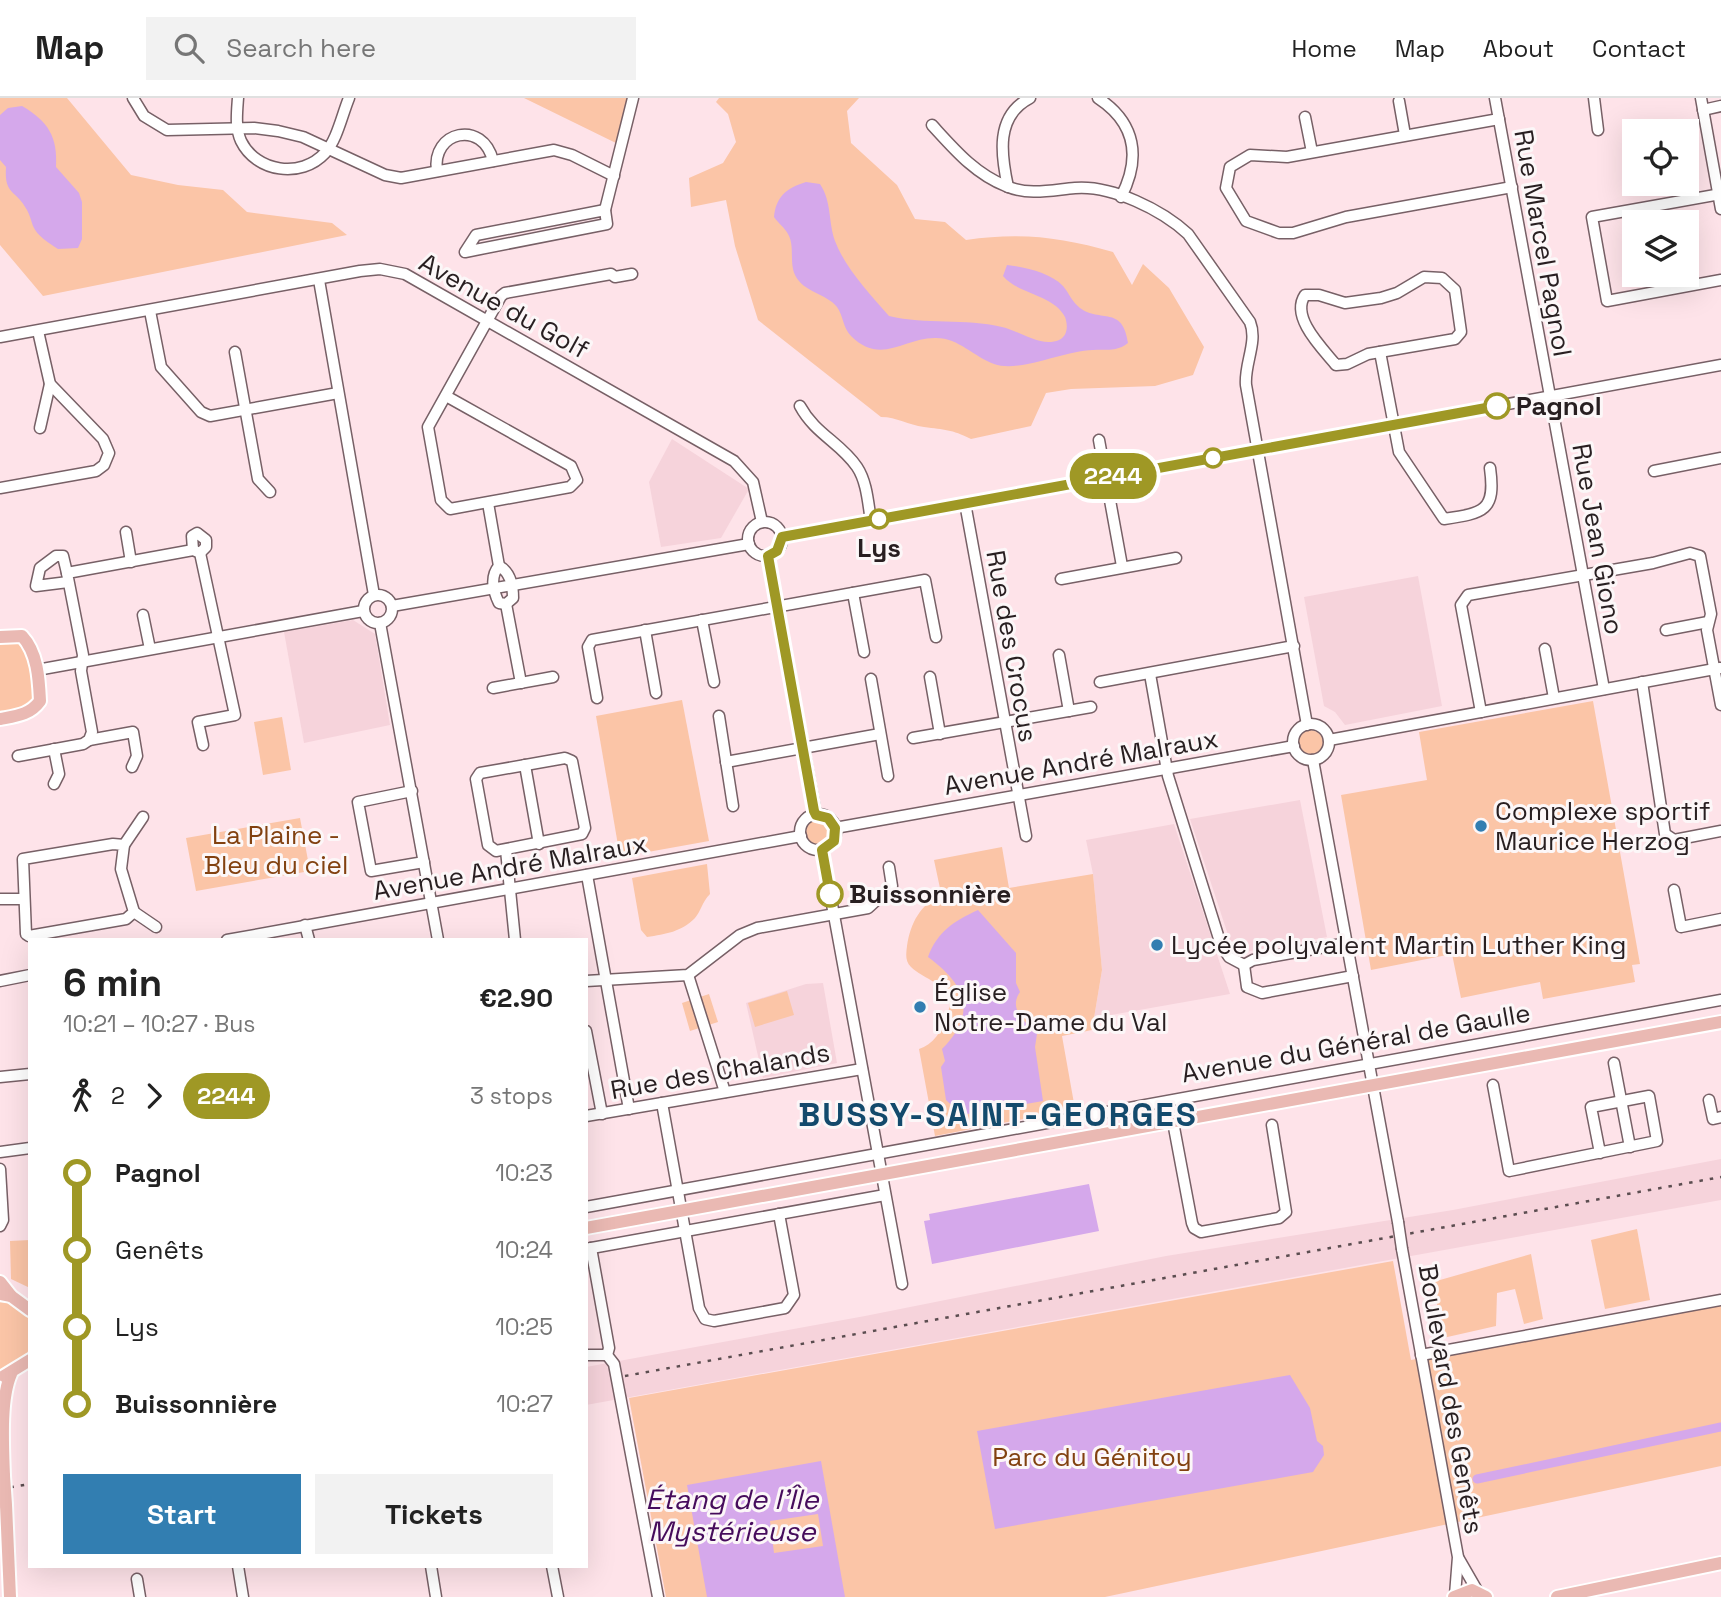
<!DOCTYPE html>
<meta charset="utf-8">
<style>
:root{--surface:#fff;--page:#f2f2f2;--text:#222;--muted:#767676;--line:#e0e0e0;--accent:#327eb1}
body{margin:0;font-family:"Space Grotesk",sans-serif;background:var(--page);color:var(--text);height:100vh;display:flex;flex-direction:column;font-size:26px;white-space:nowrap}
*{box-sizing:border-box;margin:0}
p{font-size:23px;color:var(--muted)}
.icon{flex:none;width:38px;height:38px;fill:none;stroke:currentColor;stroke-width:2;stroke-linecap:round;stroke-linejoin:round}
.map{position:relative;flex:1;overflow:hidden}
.panel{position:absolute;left:28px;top:840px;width:560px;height:630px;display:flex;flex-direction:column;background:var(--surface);border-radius:0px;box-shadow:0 7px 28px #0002}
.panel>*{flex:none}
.badge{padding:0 14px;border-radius:23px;font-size:24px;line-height:46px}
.tools{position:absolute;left:1622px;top:21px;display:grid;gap:14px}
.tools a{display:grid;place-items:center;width:77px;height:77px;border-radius:0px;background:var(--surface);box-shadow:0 7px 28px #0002;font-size:35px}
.map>.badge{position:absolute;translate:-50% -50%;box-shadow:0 0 0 4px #fff}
.legs{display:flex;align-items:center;gap:10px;height:77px;padding:0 35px;font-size:23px}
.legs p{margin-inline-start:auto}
.head{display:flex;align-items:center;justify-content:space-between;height:119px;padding:0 35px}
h1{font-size:38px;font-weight:700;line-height:52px}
.action{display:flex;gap:14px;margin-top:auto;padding:14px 35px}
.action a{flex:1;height:80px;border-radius:0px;background:var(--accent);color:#fff;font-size:28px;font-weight:700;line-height:80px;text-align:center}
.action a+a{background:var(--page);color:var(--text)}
ul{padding:0 35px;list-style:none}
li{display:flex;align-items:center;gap:24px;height:77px;font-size:26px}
li i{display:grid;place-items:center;width:10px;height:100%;margin:0 9px;background:currentColor}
li i::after{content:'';width:18px;height:18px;margin:-9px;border:5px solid;border-radius:50%;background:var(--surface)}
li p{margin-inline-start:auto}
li:first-child i{background:linear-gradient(#0000 50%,currentColor 0)}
li:last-child i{background:linear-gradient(currentColor 50%,#0000 0)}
header{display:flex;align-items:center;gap:42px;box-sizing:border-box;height:98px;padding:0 35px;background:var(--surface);border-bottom:2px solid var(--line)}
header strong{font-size:33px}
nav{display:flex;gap:38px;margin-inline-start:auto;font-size:24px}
.search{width:490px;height:63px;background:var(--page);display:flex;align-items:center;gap:18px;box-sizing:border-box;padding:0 24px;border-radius:0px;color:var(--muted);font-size:26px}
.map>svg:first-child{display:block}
</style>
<header>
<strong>Map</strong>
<div class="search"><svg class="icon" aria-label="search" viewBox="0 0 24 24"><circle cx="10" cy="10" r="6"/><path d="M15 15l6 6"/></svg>Search here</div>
<nav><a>Home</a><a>Map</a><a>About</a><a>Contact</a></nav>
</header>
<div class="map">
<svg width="1721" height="1499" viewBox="0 0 1721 1499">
<rect width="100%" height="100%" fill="#fee3e9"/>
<!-- built -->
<g fill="#f6d3db">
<polygon points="672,341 749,391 721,440 661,449 649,384"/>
<polygon points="1418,478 1442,608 1345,627 1335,614 1324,608 1304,499"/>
<polygon points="353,522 375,536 390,627 304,645 284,534"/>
<polygon points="1300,702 1327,839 1245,854 1230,843 1190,721"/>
<polygon points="1174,726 1230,896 1094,920 1102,872 1093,776 1086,742"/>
<polygon points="823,885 837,965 763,980 746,905 806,886"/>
<polygon points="1721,1061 1721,1102 586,1307 586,1269 865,1218 1166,1158 1453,1112"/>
</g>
<!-- green -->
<g fill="#fbc5a7">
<polygon points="0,0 67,0 131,77 178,87 223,92 247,114 332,125 347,137 43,198 0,147"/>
<polygon points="524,0 639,0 629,19 620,47"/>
<path d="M719,0H859L847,13L851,45L897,87L915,121L945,124L966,142C1020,134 1061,139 1113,154L1132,187L1143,166L1169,190L1204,249L1193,277L1155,288L1071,291L1046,295L1031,328L971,341C951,331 945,332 924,329C908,327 897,319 881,319L758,222L735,148L726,102L691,109L689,80L723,65L736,44L728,16L716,4Z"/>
<polygon points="20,542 27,549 37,598 29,610 0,618 0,543"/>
<polygon points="682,602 709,743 620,759 596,618"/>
<polygon points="1593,603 1640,866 1632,867 1635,884 1543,901 1540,884 1461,900 1452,856 1371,872 1341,697 1427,682 1419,634"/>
<polygon points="282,619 291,672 263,677 254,624"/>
<circle cx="1310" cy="645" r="13"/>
<polygon points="300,720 310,773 196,793 186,740"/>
<circle cx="819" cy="734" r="13"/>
<path d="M1002,749L1009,790L1093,776L1102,872L1094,920L1097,931L1062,938L1075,1011L935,1038L919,951C939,945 951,917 950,898C937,882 924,881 911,869C905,863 906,856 907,848C911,823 920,809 941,795L934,762Z"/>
<path d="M707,766L710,796C702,804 701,813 695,820C681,834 666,836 647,839L641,832L632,780Z"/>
<polygon points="787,893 794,917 755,929 748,905"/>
<polygon points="709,896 718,924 690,933 682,905"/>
<polygon points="1637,1131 1650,1202 1605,1211 1591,1142"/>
<polygon points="30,1142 30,1190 11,1181 10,1143"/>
<polygon points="1531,1156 1543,1221 1524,1226 1515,1191 1497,1195 1496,1228 1443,1240 1433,1184"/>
<polygon points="1393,1163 1411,1262 1721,1206 1721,1368 1105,1499 666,1499 629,1300"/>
<path d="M0,1201L10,1202L30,1219C30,1248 34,1265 0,1273Z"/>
</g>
<!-- water -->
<g fill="#d5a8eb" fill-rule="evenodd">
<path d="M22,8C48,23 58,39 56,69L79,95L82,104V141L78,150L58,151C49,145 37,138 33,128C31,123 30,117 27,112C16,91 4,98 6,69L0,62V17L8,10Z"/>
<path d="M806,84L820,86C832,104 828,123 835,143C845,170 870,196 889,218C926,227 965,220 1002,229C1020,233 1041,250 1059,242C1068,238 1068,227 1065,219C1053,196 1019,197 1003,178L1007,167C1025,169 1051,175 1063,188C1069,195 1072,204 1080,210C1100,225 1123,207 1128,245C1117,254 1106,251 1093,252C1062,253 1020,275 994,266C974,259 959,240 936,240C905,239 881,268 851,238C843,230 843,217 837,209C826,195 804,195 795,177C789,164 795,148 788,136C785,130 778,125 774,119C776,99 786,90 806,84Z"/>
<path d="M978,812L1016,855V885L1020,894C1008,911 1025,924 1037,936L1035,949L1043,1003L962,1017L946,1002L941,969L945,963L942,951C978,915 966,887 928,859C937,834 954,823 978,812Z"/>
<polygon points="1089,1086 1099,1133 932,1166 924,1123 930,1122 929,1116"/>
<polygon points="1290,1277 1310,1310 1317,1343 1323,1348 1324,1357 1313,1374 995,1431 977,1333"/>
<path d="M821,1363L845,1499H707L687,1387ZM818,1416L823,1448L774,1455L770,1423Z"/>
</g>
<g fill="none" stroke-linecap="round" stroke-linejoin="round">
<!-- canal -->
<polyline stroke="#d5a8eb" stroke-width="9" points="1477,1381 1721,1329"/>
<defs>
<g id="minor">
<polyline points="133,0 144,18 167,32 254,30 278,33 303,39 385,77 401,80 554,52 572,57 614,78"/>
<path d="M238,0C237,14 235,30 241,43C256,74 301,81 325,55C337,42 342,17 349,0"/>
<path d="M1098,0C1136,25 1141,60 1121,99"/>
<polyline points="1495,0 1604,591"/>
<polyline points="1594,0 1598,32"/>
<polyline points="1701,0 1721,111"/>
<polyline points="1399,3 1405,37"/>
<polyline points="1703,12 1721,8"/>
<polyline points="1305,19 1312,54"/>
<polyline points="1499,21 1287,59 1250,57 1230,69 1226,90 1246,123 1279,135 1293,135 1346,119 1512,89"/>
<path d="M932,27C954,51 975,76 1006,88C1029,98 1052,92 1075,90C1112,87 1162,112 1188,136L1250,224C1258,244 1244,266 1246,287L1307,627"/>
<path d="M437,73C431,33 483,21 493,63"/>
<path d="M1008,89C1001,57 995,18 1030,0"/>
<polyline points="1721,96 1592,119 1607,203 1721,182"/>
<polygon points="605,112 607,126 465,154 476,137"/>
<polyline points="605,112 633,0"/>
<path d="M1424,179L1442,180L1455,192L1461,234L1455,241L1368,256L1347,266L1336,267C1322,250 1290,219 1305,197H1319L1345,205L1381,200L1397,195Z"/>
<polyline points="319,182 374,497"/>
<polyline points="150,213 161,269 201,314 210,318 338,295"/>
<polyline points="0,239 360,173 380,171 405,176 734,363 753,384 762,424"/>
<polyline points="235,254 258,381 270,394"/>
<path d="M1380,254L1399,354L1444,421C1484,415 1496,413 1490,370"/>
<polyline points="446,298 571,368 577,382 570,389 450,411 441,402 428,329 501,198 505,195 611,176 615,179 632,176"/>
<path d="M800,308C815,336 841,345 857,369C867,384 868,405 871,423"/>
<polyline points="40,330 50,286"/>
<polyline points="1099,342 1122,468"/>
<polyline points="1654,373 1721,360"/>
<polyline points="0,390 96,373 104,367 109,355 103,341 50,286 38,233"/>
<polyline points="488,405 499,468"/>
<polyline points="965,405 1026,738"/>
<circle cx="765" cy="441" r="17"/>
<polyline points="126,434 131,464"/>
<polyline points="782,439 1721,267"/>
<polyline points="193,452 192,438 197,435 206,442 206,449 200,455"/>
<polyline points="768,458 816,717"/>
<path d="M499,468C510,474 513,488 513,500L506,506L499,505C493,493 490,478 499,468Z"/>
<polyline points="67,475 63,458 56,458 40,470 36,488 68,484"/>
<polyline points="1061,481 1176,460"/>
<polyline points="853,495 864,554"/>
<circle cx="378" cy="511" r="14"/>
<polyline points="506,506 521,585"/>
<polyline points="392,508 749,446"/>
<polyline points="143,517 150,551"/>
<polyline points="702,522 714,584"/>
<polyline points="380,525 438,842"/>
<polyline points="645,532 656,595"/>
<polyline points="1666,532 1708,524"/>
<polyline points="1545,551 1554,600"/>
<polyline points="1059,557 1069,613"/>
<polyline points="37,572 363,513"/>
<polyline points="1150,576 1168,678 1221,847 1229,859 1244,867"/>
<polyline points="930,579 940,636"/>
<polyline points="871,581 888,678"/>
<polyline points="1100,584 1294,548"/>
<polyline points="1642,584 1665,736 1674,742 1721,733"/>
<polyline points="493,590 553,579"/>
<polyline points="597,600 588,549 592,542 925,482 936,539"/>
<polyline points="1481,614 1461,507 1468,497 1653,465 1690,455 1700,458 1711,516 1707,532 1721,607"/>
<polyline points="719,618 733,708"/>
<circle cx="1311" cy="644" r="18"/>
<polyline points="913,640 1091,609"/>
<polyline points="89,642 133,634 137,658 132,669"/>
<polyline points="1329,642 1720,570"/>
<polyline points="18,658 83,646 89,642 92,634 81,573 83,557 67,475 193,452 200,455 235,617 198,624 203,647"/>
<polygon points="565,660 572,663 585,730 582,736 496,753 488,747 476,681 480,675"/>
<polyline points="1313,662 1398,1124"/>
<polyline points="726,664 880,636"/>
<polyline points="525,667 539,746"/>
<polyline points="54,686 59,676 54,651"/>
<polyline points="412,693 358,704 371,773 424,764"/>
<circle cx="818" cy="734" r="18"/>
<polyline points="835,730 1294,648"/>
<polygon points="113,746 124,747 121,771 134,814 126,821 29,838 26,836 23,761"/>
<polyline points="124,747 143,719"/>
<polyline points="506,752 515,842"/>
<polyline points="822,752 902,1186"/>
<polyline points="587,777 629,1011"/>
<polyline points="1674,792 1681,829 1721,821"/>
<polyline points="0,801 23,801"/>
<polyline points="134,814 156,829"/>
<polyline points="305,827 309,842"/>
<polyline points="227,842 801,738"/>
<polyline points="1244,867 1247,889 1262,895 1353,878"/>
<polyline points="1244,867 1253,862 1347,845"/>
<polyline points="688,877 725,994"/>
<polyline points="0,883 30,877"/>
<polyline points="586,883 688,877 740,837 757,830 868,810 892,788 889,769"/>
<polyline points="586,933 602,1016"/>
<polyline points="1614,965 1630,1049"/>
<polyline points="0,979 30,976"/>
<polyline points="1493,987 1509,1073 1657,1043 1649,998 1591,1009 1600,1055"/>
<polyline points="1709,1002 1713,1021 1721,1019"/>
<polyline points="662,1005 699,1210 705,1221 714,1223 785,1210 794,1197 779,1116"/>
<polyline points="586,1018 862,971"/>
<polyline points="1173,1024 1192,1125 1194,1130 1201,1134 1279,1120 1286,1114 1272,1027"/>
<polyline points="0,1054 30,1050"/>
<polyline points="0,1071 3,1122 0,1128"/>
<polyline points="586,1109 1721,902"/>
<polyline points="591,1150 609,1250 607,1257"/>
<polyline points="586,1151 885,1097"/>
<polyline points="1402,1151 1458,1459 1455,1497"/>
<polyline points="586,1257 607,1257"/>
<polyline points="607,1257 614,1266 658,1499"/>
<polyline points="1421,1257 1721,1202"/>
<polyline points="1459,1461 1478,1494"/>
<polyline points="238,1468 243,1499"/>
<polyline points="431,1468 436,1499"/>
<polyline points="552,1468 558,1499"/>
<polyline points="137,1481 140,1499"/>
</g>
<g id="major">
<path d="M0,539L22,538C38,555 39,582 40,603C30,617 16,618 0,621"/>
<polyline points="586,1130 1721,924"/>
<polyline points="0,1184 11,1198"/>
<polyline points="0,1196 11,1198 30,1212"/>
<polyline points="4,1278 30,1262"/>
<path d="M4,1378C3,1349 0,1301 11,1276"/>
<polyline points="6,1407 10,1499"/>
<polyline points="1454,1499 1472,1492 1486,1499"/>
<polyline points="1557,1499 1721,1465"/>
</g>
</defs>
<!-- minor casing -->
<use href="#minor" stroke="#776066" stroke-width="13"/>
<!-- major casing -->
<use href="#major" stroke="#fff" stroke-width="16"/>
<!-- minor -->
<use href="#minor" stroke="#fff" stroke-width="10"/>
<!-- major -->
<use href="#major" stroke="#eab9b3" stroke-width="12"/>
<!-- rail -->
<g stroke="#5b4d50" stroke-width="2.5" stroke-dasharray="3.5 7" stroke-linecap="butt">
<polyline points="625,1278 1721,1079"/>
<polyline points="0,1391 30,1386"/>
</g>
<defs>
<polyline id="minor-bridge" points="1398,1124 1402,1151"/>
<polyline id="major-bridge" points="4,1378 6,1407"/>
</defs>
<!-- minor-bridge casing -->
<use href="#minor-bridge" stroke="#776066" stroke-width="13" stroke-linecap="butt"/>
<!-- major-bridge casing -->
<use href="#major-bridge" stroke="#fff" stroke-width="16" stroke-linecap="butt"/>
<!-- minor-bridge -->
<use href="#minor-bridge" stroke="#fff" stroke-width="10"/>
<!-- major-bridge -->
<use href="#major-bridge" stroke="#eab9b3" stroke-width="12"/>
</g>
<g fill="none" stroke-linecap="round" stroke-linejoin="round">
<defs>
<polyline id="line-1" points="830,796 822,752 834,743 835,730 828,720 816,717 814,713 768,458 777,453 782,439 1497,308"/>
</defs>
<!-- line-1 casing -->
<use href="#line-1" stroke="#fff" stroke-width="16"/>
<!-- line-1 -->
<use href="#line-1" stroke="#9f9825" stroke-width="10"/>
</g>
<!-- markers -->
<g fill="#fff" stroke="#9f9825" stroke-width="3.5">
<circle cx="1497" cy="308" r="12"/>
<circle cx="1213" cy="360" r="9"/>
<circle cx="879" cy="421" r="9"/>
<circle cx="830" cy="796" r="12"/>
</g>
<g fill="#327eb1" stroke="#fcf7f8" stroke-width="2.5">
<circle cx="1481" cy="728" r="7"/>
<circle cx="1157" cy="847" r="7"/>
<circle cx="920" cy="909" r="7"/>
</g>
<g text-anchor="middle" stroke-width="6" stroke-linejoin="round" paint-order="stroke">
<!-- street labels -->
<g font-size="26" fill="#281f21" stroke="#fcf7f8">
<text transform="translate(1543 145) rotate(80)" y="9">Rue Marcel Pagnol</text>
<text transform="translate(504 208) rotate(29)" y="9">Avenue du Golf</text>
<text transform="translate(1598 441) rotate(80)" y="9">Rue Jean Giono</text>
<text transform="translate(1012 548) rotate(80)" y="9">Rue des Crocus</text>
<text transform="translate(1081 664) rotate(-10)" y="9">Avenue André Malraux</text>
<text transform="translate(510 769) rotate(-10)" y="9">Avenue André Malraux</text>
<text transform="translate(1356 945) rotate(-10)" y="9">Avenue du Général de Gaulle</text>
<text transform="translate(720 973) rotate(-10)" y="9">Rue des Chalands</text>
<text transform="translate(1451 1301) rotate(80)" y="9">Boulevard des Genêts</text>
</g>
<!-- stop labels -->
<g font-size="26" font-weight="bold" fill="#281f21" stroke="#fcf7f8" text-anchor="start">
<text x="1516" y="317">Pagnol</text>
<text x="879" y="459" text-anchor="middle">Lys</text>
<text x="849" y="805">Buissonnière</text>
</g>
<!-- poi labels -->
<g font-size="26" fill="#281f21" stroke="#fcf7f8" text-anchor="start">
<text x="1495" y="722">Complexe sportif<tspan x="1495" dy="30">Maurice Herzog</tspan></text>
<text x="1171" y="856">Lycée polyvalent Martin Luther King</text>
<text x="934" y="903">Église<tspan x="934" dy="30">Notre-Dame du Val</tspan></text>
</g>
<!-- park labels -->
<g font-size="26" fill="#824110" stroke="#fcf7f8">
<text x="276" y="746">La Plaine -<tspan x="276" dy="30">Bleu du ciel</tspan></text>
<text x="1092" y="1368">Parc du Génitoy</text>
</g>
<!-- water labels -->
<g font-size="28" font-style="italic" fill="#460c5c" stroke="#fcf7f8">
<text x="732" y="1411">Étang de l'Île<tspan x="732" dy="32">Mystérieuse</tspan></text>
</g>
<!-- district labels -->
<g font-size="33" font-weight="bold" letter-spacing="2" fill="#134a6c" stroke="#fcf7f8">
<text x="998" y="1028">BUSSY-SAINT-GEORGES</text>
</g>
</g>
</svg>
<div class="tools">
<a><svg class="icon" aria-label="locate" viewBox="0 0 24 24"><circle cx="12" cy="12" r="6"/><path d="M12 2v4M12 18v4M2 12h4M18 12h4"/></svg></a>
<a><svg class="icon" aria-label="layers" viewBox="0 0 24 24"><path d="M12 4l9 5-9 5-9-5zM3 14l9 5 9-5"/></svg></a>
</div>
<b class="badge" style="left:1113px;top:378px;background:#9f9825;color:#fff">2244</b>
<section class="panel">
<div class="head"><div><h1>6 min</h1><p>10:21 – 10:27 · Bus</p></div><b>€2.90</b></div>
<div class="legs"><svg class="icon" aria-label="walk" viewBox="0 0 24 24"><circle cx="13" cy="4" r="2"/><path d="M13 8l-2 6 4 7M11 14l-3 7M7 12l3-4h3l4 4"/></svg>2<svg class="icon" aria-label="forward" viewBox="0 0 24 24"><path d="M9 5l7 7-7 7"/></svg><b class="badge" style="background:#9f9825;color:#fff">2244</b><p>3 stops</p></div>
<ul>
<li><i style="color:#9f9825"></i><b>Pagnol</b><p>10:23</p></li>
<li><i style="color:#9f9825"></i><span>Genêts</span><p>10:24</p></li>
<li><i style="color:#9f9825"></i><span>Lys</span><p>10:25</p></li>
<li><i style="color:#9f9825"></i><b>Buissonnière</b><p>10:27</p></li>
</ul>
<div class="action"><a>Start</a><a>Tickets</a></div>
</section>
</div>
